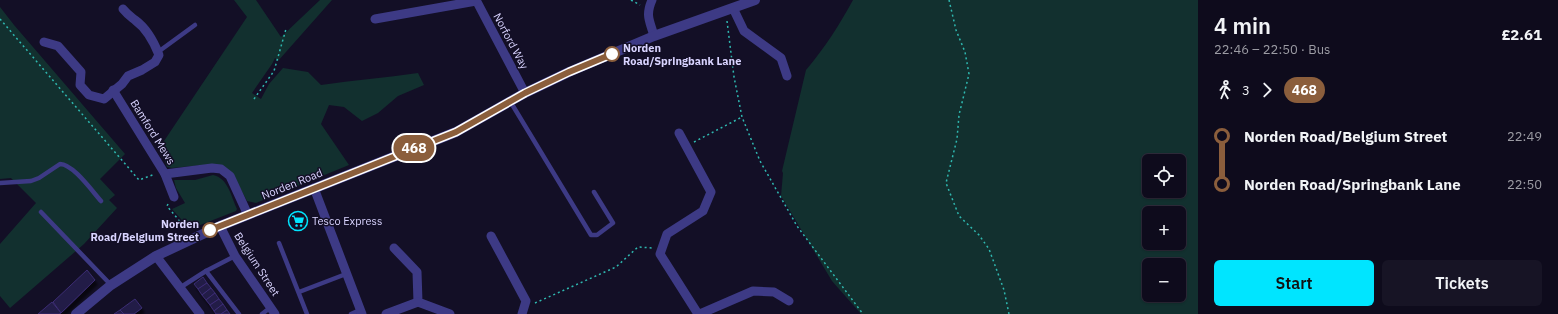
<!DOCTYPE html>
<meta charset="utf-8">
<style>
:root{--surface:#0e0b1c;--page:#171425;--text:#f1f3f6;--muted:#9b9ba3;--line:#2e2b3b;--accent:#00e5ff}
body{margin:0;font-family:"IBM Plex Sans",sans-serif;background:var(--page);color:var(--text);height:100vh;display:flex;flex-direction:column;font-size:15px;white-space:nowrap}
*{box-sizing:border-box;margin:0}
p{font-size:13px;color:var(--muted)}
.icon{flex:none;width:22px;height:22px;fill:none;stroke:currentColor;stroke-width:2;stroke-linecap:round;stroke-linejoin:round}
.map{position:relative;flex:1;overflow:hidden}
.side{display:flex;flex-direction:column;background:var(--surface);width:360px}
.side>*{flex:none}
.badge{padding:0 8px;border-radius:13px;font-size:14px;line-height:26px}
.buttons{position:absolute;left:1142px;top:154px;display:grid;gap:8px}
.buttons a{display:grid;place-items:center;width:44px;height:44px;border-radius:6px;background:var(--surface);box-shadow:0 1px 3px #0004,0 0 0 1px var(--line);font-size:20px}
.map>.badge{position:absolute;translate:-50% -50%;box-shadow:0 0 0 2px #fff}
.legs{display:flex;align-items:center;gap:6px;height:44px;padding:0 16px;font-size:13px}
.legs p{margin-inline-start:auto}
.headline{display:flex;align-items:center;justify-content:space-between;height:68px;padding:0 16px}
h1{font-size:22px;font-weight:600;line-height:30px}
.cta{display:flex;gap:8px;margin-top:auto;padding:8px 16px}
.cta a{flex:1;height:46px;border-radius:6px;background:var(--accent);color:#111;font-size:16px;font-weight:600;line-height:46px;text-align:center}
.cta a+a{background:var(--page);color:var(--text)}
ul{padding:0 16px;list-style:none}
li{display:flex;align-items:center;gap:14px;height:48px;font-size:15px}
li i{display:grid;place-items:center;width:6px;height:100%;margin:0 5px;background:currentColor}
li i::after{content:'';width:10px;height:10px;margin:-5px;border:3px solid;border-radius:50%;background:var(--surface)}
li p{margin-inline-start:auto}
li:first-child i{background:linear-gradient(#0000 50%,currentColor 0)}
li:last-child i{background:linear-gradient(currentColor 50%,#0000 0)}
main{display:flex;flex:1;min-height:0}
.map>svg:first-child{display:block}
</style>
<main>
<div class="map">
<svg width="1198" height="314" viewBox="0 0 1198 314">
<defs>
<filter id="shadow"><feDropShadow dx="2.5" dy="4.5" stdDeviation="1" flood-color="#0009"/></filter>
</defs>
<rect width="100%" height="100%" fill="#130f26"/>
<!-- green -->
<g fill="#12302f" fill-rule="evenodd">
<path d="M234,0H256L281,37L320,0H332L278,61L275,58L272,64L252,93L261,99L269,84L283,68L308,72L321,85C353,80 386,78 418,73L424,85L398,96L378,113L362,121L344,107L329,105L321,124L349,165L256,203L247,201L232,173L203,165L172,168L167,167L160,147L247,17Z"/>
<path d="M853,0H1198V314H861L832,281L781,196L783,173L782,171L806,70C824,49 840,24 853,0ZM1149,161H1179V191H1149ZM1149,213H1179V243H1149ZM1149,265H1179V295H1149Z"/>
<polygon points="0,7 14,25 125,154 100,179 115,195 109,200 117,208 84,244 10,308 0,296 0,244 36,203 11,178 0,179"/>
<path d="M213,175C228,178 231,196 237,209L236,211L190,229L172,209L185,203L176,188L174,180H195Z"/>
</g>
<!-- building -->
<g fill="#241b47" stroke="#3b2d73" filter="url(#shadow)">
<polygon points="87,270 95,280 61,313 53,302"/>
<polygon points="203,277 207,283 198,289 194,284"/>
<polygon points="207,283 211,288 202,295 198,289"/>
<polygon points="211,288 215,293 206,300 202,295"/>
<polygon points="215,293 219,299 210,305 206,300"/>
<polygon points="135,299 142,308 134,314 124,314 120,310"/>
<polygon points="219,299 223,304 214,311 210,305"/>
<polygon points="52,302 61,313 59,314 38,314"/>
<polygon points="223,304 227,310 221,314 216,314 214,311"/>
<polygon points="120,310 124,314 114,314"/>
<polygon points="227,310 230,314 221,314"/>
</g>
<g fill="none" stroke-linecap="round" stroke-linejoin="round">
<!-- path -->
<g stroke="#2fb8b0" stroke-width="1.5" stroke-dasharray="2 3" stroke-linecap="butt">
<polyline points="631,0 640,5"/>
<polyline points="949,0 956,30 965,52 969,74 959,115 957,139 946,183 959,216 979,235 989,249 1004,290 1009,314"/>
<polyline points="0,19 139,180 155,174"/>
<polyline points="727,21 734,77 742,117 760,161 797,226 863,314"/>
<polyline points="254,99 274,71 286,29"/>
<polyline points="694,142 742,117"/>
<polyline points="168,204 167,206 187,230"/>
<polyline points="535,303 616,267 638,247 652,248"/>
</g>
<!-- service -->
<g stroke="#3d3a85" stroke-width="4.5">
<polyline points="158,52 195,25"/>
<polyline points="510,101 591,235 597,235 613,223 594,192"/>
<path d="M0,183L31,181L39,178L60,164C73,164 92,191 101,201"/>
<polyline points="41,212 111,285"/>
<polyline points="279,243 307,314"/>
<polyline points="206,271 239,314"/>
<polyline points="181,287 206,271 235,256"/>
<polyline points="299,292 346,274"/>
<polyline points="262,314 271,307"/>
<polyline points="351,314 360,310"/>
</g>
<!-- minor -->
<g stroke="#3d3a85" stroke-width="9">
<polyline points="476,0 525,93"/>
<path d="M652,0C645,16 650,21 654,36"/>
<polyline points="733,8 744,31 781,58 787,76"/>
<polyline points="375,19 476,1"/>
<path d="M44,42L58,46L81,72L80,85L89,95L104,99L122,84L128,76L142,70L155,62L159,55C154,42 146,28 135,20C130,16 127,14 123,9"/>
<polyline points="113,90 165,174 212,168 221,169 230,176 248,215"/>
<polyline points="679,133 711,192 703,211 667,234 660,254 698,314"/>
<polyline points="165,174 174,197"/>
<polyline points="314,188 362,314"/>
<polyline points="220,226 235,256 275,314"/>
<polyline points="491,236 526,301 522,314"/>
<polyline points="394,248 417,272 418,302 450,314"/>
<polyline points="156,256 200,314"/>
<polyline points="386,314 418,302"/>
<polyline points="700,314 753,291 774,292 789,301"/>
</g>
<!-- tertiary -->
<polyline stroke="#3d3a85" stroke-width="10" points="76,314 111,285 156,256 220,226 456,132 525,93 569,72 654,36 755,0"/>
</g>
<g fill="none" stroke-linecap="round" stroke-linejoin="round">
<defs>
<polyline id="line-1" points="210,230 456,132 525,93 569,72 612,54"/>
</defs>
<!-- line-1 casing -->
<use href="#line-1" stroke="#fff" stroke-width="9"/>
<!-- line-1 -->
<use href="#line-1" stroke="#8b5e3c" stroke-width="6"/>
</g>
<!-- icons -->
<defs>
<symbol id="supermarket-ring" viewBox="-11 -11 22 22"><circle r="9.5" fill="#130f26" stroke="#00e5ff" stroke-width="1.5"/><path d="M-6-5.5h2.5l.6 2H6L4.5 2H-2.5L-4.4-4H-6ZM-1.5 3.2a1.3 1.3 0 1 0 .1 0ZM3 3.2a1.3 1.3 0 1 0 .1 0Z" fill="#00e5ff"/></symbol>
</defs>
<g fill-rule="evenodd">
<use href="#supermarket-ring" x="287" y="210" width="22" height="22"/>
</g>
<!-- markers -->
<g fill="#fff" stroke="#8b5e3c" stroke-width="2">
<circle cx="612" cy="54" r="7"/>
<circle cx="210" cy="230" r="7"/>
</g>
<g text-anchor="middle" stroke-width="3" stroke-linejoin="round" paint-order="stroke">
<!-- street labels -->
<g font-size="11" fill="#d9d4ff" stroke="#130f26">
<text transform="translate(511 41) rotate(62)" y="4">Norford Way</text>
<text transform="translate(153 132) rotate(58)" y="4">Bamford Mews</text>
<text transform="translate(292 184) rotate(-22)" y="4">Norden Road</text>
<text transform="translate(257 264) rotate(57)" y="4">Belgium Street</text>
</g>
<!-- stop labels -->
<g font-size="11" font-weight="bold" fill="#d9d4ff" stroke="#130f26" text-anchor="start">
<text x="623" y="52">Norden<tspan x="623" dy="13">Road/Springbank Lane</tspan></text>
<text x="199" y="228" text-anchor="end">Norden<tspan x="199" dy="13">Road/Belgium Street</tspan></text>
</g>
<!-- poi labels -->
<g font-size="11" fill="#d9d4ff" stroke="#130f26" text-anchor="start">
<text x="312" y="225">Tesco Express</text>
</g>
</g>
</svg>
<div class="buttons">
<a><svg class="icon" aria-label="locate" viewBox="0 0 24 24"><circle cx="12" cy="12" r="6"/><path d="M12 2v4M12 18v4M2 12h4M18 12h4"/></svg></a>
<a>+</a>
<a>−</a>
</div>
<b class="badge" style="left:414px;top:148px;background:#8b5e3c;color:#fff">468</b>
</div>
<section class="side">
<div class="headline"><div><h1>4 min</h1><p>22:46 – 22:50 · Bus</p></div><b>£2.61</b></div>
<div class="legs"><svg class="icon" aria-label="walk" viewBox="0 0 24 24"><circle cx="13" cy="4" r="2"/><path d="M13 8l-2 6 4 7M11 14l-3 7M7 12l3-4h3l4 4"/></svg>3<svg class="icon" aria-label="forward" viewBox="0 0 24 24"><path d="M9 5l7 7-7 7"/></svg><b class="badge" style="background:#8b5e3c;color:#fff">468</b></div>
<ul>
<li><i style="color:#8b5e3c"></i><b>Norden Road/Belgium Street</b><p>22:49</p></li>
<li><i style="color:#8b5e3c"></i><b>Norden Road/Springbank Lane</b><p>22:50</p></li>
</ul>
<div class="cta"><a>Start</a><a>Tickets</a></div>
</section>
</main>
